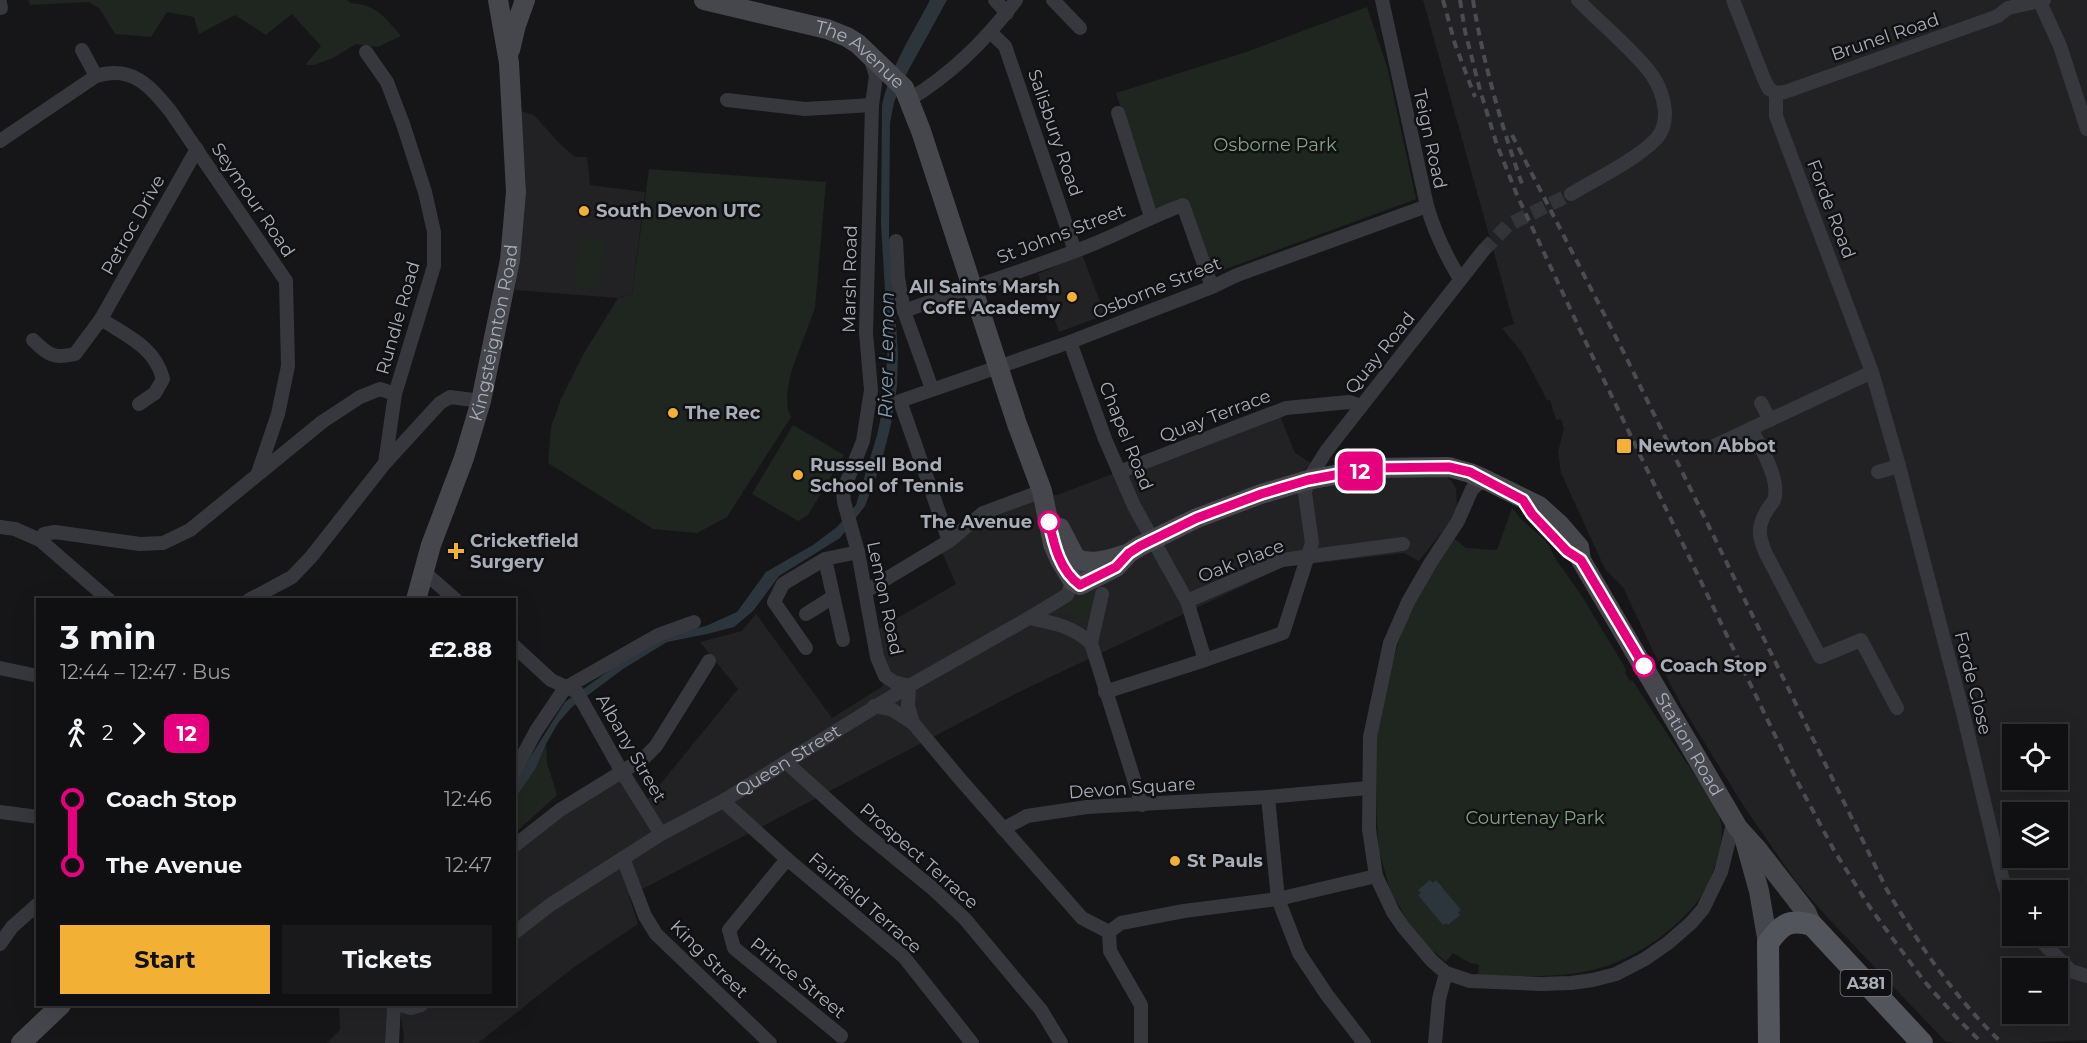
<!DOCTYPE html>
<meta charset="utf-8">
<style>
:root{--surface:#101012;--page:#19191b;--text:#f1f3f6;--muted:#9c9d9f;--line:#303032;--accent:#f2b134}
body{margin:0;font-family:Montserrat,sans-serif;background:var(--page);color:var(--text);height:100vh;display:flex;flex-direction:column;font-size:22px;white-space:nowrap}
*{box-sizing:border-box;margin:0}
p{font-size:20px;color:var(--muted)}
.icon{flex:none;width:33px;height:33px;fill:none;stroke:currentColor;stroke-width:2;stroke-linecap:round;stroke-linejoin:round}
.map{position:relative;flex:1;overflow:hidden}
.panel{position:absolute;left:36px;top:598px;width:480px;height:408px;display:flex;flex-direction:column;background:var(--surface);border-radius:0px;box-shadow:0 6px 24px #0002,0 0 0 2px var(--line)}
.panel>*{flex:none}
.badge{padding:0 12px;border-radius:9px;font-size:21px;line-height:39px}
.controls{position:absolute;left:2002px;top:724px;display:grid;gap:12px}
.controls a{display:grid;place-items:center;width:66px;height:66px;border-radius:0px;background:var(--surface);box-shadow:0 6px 24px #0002,0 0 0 2px var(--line);font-size:30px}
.map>.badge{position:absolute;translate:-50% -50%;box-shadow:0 0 0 3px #fff}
.legs{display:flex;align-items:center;gap:9px;height:66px;padding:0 24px;font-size:20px}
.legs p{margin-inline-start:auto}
.overview{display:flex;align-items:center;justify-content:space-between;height:102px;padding:0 24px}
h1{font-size:33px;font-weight:700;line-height:45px}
.cta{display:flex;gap:12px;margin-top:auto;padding:12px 24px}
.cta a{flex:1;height:69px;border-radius:0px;background:var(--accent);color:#111;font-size:24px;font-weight:700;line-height:69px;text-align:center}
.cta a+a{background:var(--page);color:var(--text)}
ul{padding:0 24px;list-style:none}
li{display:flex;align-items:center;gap:21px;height:66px;font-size:22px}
li i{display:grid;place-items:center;width:9px;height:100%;margin:0 8px;background:currentColor}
li i::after{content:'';width:15px;height:15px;margin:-8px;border:4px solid;border-radius:50%;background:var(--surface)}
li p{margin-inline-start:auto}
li:first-child i{background:linear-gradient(#0000 50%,currentColor 0)}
li:last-child i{background:linear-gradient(currentColor 50%,#0000 0)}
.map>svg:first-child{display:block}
</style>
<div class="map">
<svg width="2087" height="1043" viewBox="0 0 2087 1043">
<rect width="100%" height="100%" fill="#161618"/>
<!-- built -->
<g fill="#222225" fill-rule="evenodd">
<path d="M1423,0H2087V1040L2029,1043H1953L1945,1041L1826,916L1797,883L1743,805L1683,708L1652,649L1623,587L1605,569L1561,473L1558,452L1564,429L1561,419L1556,420L1550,400H1547L1523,354L1502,328L1514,324ZM2013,735H2058V780H2013ZM2013,813H2058V858H2013ZM2013,891H2058V936H2013ZM2013,969H2058V1014H2013Z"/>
<polygon points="521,111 534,115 559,143 575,157 587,157 590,185 645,192 632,294 618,298 515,290 526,183"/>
<polygon points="1082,254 1105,315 1059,332 1038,274"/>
<polygon points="1278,411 1295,453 1311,463 1300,474 1295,493 1369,478 1444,475 1451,480 1456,489 1457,507 1449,523 1419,561 1404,553 1283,567 1023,690 629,896 638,924 573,968 478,1043 403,1043 404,1037 399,1005 514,1005 515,851 533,835 632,773 648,799 738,689 700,642 742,631 756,614 832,718 883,686 877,630 956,584 938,543 1027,493 1057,495"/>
<polygon points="339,1005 387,1005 385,1043 327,1043 340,1030"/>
</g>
<!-- green -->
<g fill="#1e261f">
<path d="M29,0H347L350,3C377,5 384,16 401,36L378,47L356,44L333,58L314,65H305L321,46L292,14L266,35L235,15L199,34L194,17L167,12L151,37L115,34L100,9L89,2L30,5Z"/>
<polygon points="1367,7 1388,70 1416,199 1215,273 1186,201 1153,209 1116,93 1246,52"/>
<polygon points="649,169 826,182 815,308 791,372 787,394 788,410 791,417 727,517 697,533 653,529 548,463 551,427 561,399 584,353 618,298 632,294"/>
<polygon points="580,237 605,240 599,290 574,287"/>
<polygon points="793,425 844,455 808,515 798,521 752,494"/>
<path d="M1512,508L1521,519L1546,541L1557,561L1580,593L1626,669L1625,672L1629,680L1633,681C1651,709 1669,737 1688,765C1699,781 1712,798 1719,816C1726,834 1718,856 1712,874C1704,898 1687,915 1668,931C1605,982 1555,977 1478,975L1479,965L1470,963L1453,953L1446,962L1425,944L1411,927L1390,890L1379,851L1377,823L1376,735L1385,686L1409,609L1454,538L1466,548L1497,550Z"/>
<polygon points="1090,591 1096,593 1091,619 1087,621 1063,612 1065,606"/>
<polygon points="546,744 547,763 557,795 515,833 514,798 536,768"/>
</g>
<!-- water -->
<g fill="#2c353c">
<path d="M930,0H947L908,71L894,102L890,123L889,236L898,352L897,386L891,424L881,464L865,506L840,538L779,576L753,611L734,627L707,634L667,642L623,669L572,707L558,723L546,744L536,768L515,798V781L565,702L610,670L672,634L706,626L737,612L766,572L813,545L837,527L856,505L877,435L885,398L888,341L881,224L882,106C889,69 913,33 930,0Z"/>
<polygon points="1430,880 1433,883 1436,880 1461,910 1458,913 1460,915 1448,925 1446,923 1443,925 1418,895 1421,893 1418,890"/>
</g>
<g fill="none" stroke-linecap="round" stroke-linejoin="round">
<!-- minor-tunnel -->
<polyline stroke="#333438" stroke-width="14" stroke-dasharray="14 7" stroke-linecap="butt" points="1483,251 1508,225 1571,194"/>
<!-- minor -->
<g stroke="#37383d" stroke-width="14">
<polyline points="995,0 1007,13"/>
<polyline points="1053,0 1080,28"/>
<path d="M1382,0L1427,206C1435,233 1446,256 1460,279"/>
<polyline points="1733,0 1764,79 1769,89 1776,93"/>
<polyline points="2040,2 2060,46 2087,129"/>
<polyline points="0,3 1,8"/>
<polyline points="990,32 1005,46 1075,251"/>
<polyline points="82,50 96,76"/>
<polyline points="366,52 387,82 403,124 425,192 434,232 434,266 395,394 385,463"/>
<polyline points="870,57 876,76 872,105 866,333 871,390 863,441 843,491 844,502 858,552 877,657 885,676 894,682 909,686 908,706 913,723"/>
<polyline points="1776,93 1776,116 1872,372 1899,466 1963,713 2004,885 2013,908"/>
<polyline points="1776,93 1785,92 1998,16 2008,8 2044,0"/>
<path d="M910,99C953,73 986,40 1016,0"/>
<polyline points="727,100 805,109 872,105"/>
<polyline points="1118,113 1151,217"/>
<path d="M0,141L96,76C132,65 149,85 171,112L286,281L288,366L278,414L258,473"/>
<path d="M1571,194C1596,179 1636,160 1656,139C1672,122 1664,93 1652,75C1634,50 1600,23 1578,0"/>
<polyline points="896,241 898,278 904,311 932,389"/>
<path d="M904,311C962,290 1021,272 1078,250C1114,237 1147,218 1183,205L1212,287"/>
<path d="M33,340C48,355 54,359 75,354L101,319"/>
<polyline points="1070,342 1105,439 1134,506 1187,601 1205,660"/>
<polyline points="1761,403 1770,420"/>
<path d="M139,404L155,393L163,379C155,347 127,336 101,319L197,149"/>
<path d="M1751,429C1760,446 1781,480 1774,500C1772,504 1768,508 1766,512C1757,527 1759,537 1765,552L1820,657L1861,640L1897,708"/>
<polyline points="1714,446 1872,372"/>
<polyline points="1119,472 1286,408 1349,402 1361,406"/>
<polyline points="1878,472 1899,466"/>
<polyline points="1484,479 1472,489 1458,521 1431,562 1408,602 1390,643 1370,737 1369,829 1376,876 1393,912 1404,928 1432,961 1446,973 1470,981 1541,984 1571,983 1593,980 1616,974 1645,959 1668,943 1691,923 1703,909 1721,872 1734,820"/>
<polyline points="0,527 15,529 40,540 109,600"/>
<polyline points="40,540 44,534 55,532 140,544 163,543 190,530 322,422 360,397 380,389 395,394"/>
<polyline points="949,541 900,401 1070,342 1212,287 1237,275 1427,206"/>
<polyline points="424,572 456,600"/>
<polyline points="866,591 949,541 983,513 1042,491"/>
<polyline points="1102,594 1091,643 1142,805"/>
<polyline points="249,600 292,577 311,557 385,463 440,403 450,397 481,401"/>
<polyline points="1187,601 1282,560 1403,544"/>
<polyline points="806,614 833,597"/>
<path d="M1029,618C1054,623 1072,626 1091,643"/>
<polyline points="843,640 825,559 858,552"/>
<polyline points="514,646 551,680 577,692 622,772 661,834"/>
<polyline points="806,648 774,602 783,584 825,559"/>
<polyline points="0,668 38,676"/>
<polyline points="1105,692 1205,660 1283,633 1312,543 1305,493 1308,480 1327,450 1483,251"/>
<polyline points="874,706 891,709 913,723 960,779 1082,918 1109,932 1110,951 1141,1005 1141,1043"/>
<polyline points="787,763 860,829 932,888 965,919 1041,1010 1061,1043"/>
<polyline points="514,772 536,731 565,688 658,635 694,622"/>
<polyline points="1268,797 1278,899 1299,953 1327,995 1364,1043"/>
<polyline points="723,801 787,859 904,957 972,1043"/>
<polyline points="0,812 38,817"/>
<polyline points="1003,829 1027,816 1087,807 1268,797 1368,788"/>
<polyline points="514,846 560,810 644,758 656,746 709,661"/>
<polyline points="623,858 645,916 656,934 770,1043"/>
<polyline points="787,859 729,930 734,948 841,1036"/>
<polyline points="1109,932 1121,923 1184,911 1278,899 1376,876"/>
<path id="s1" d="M514,933L550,905L661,834L723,801L909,686L1029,618L1067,595L1077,573"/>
<polyline points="2036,936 2071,971 2087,976"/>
<polyline points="0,944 12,927 38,904"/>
<polyline points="400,1005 411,1008 421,1005"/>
<polyline points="392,1043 394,1005"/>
<polyline points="1435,1043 1439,999 1446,973"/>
</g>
<!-- secondary -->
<g stroke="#45474d" stroke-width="20">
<path id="s2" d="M704,0L827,29L847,37L858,44L904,88L921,131L1017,424L1042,491L1053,544L1060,560L1073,581L1080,585L1116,567L1129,553L1140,546L1197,518L1261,494L1308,480L1372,468L1449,467L1470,473L1484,479L1539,506L1560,525L1579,547L1581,560L1738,828L1757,849L1806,912L1812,925"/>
<polyline points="510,50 516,25 525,0"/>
<path d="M1060,528L1076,559C1094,565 1106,560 1124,555"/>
<path id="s3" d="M416,600L431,545L464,458L481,401L510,260L516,192L509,63L498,0"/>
<polyline points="1744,837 1759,891 1768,943"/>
<polyline points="21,1043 61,1005"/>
</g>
<!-- primary -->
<path stroke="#53555c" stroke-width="22" d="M1769,1043L1768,943C1781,925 1789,918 1812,925L1922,1043"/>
<!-- rail -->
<g stroke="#4a4c52" stroke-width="4" stroke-dasharray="8 6" stroke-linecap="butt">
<polyline points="1443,0 1455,44 1475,97"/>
<polyline points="1460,0 1465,31 1480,90 1497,145 1517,195 1589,349 1797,781 1835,852 1871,909 1924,981 1956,1017 1982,1043"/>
<path d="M1473,0C1483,63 1502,127 1523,187"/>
<path d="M1512,135L1623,351L1887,890C1920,946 1954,997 2002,1043"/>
</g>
</g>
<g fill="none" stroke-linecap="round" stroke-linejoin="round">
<defs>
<path id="line-1" d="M1049,522C1054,545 1060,571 1080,585L1116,567L1129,553L1140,546L1197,518L1261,494L1308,480L1372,468L1449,467L1470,472L1523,500L1532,514L1567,551L1581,560L1644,666"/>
</defs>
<!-- line-1 casing -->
<use href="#line-1" stroke="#fff" stroke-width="14"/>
<!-- line-1 -->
<use href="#line-1" stroke="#e6007e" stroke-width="9"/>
</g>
<!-- markers -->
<g fill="#f2b134" stroke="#111113" stroke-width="2">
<circle cx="584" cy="211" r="6"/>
<circle cx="1072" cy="297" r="6"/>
<circle cx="673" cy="413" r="6"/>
<rect x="1616" y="438" width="16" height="16" rx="3"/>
<circle cx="798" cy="475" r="6"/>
<path d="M453 542h6v6h6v6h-6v6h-6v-6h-6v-6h6z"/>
<circle cx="1175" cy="861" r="6"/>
</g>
<g fill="#fff" stroke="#e6007e" stroke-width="3">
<circle cx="1049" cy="522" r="10"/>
<circle cx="1644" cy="666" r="10"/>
</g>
<g text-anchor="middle" stroke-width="5" stroke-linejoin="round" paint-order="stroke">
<!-- shield labels -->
<rect fill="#111113" stroke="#7b7e86" stroke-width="1.5" x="1840.5" y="970" width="51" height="26" rx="4.5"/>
<g font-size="16" font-weight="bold" fill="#a8adb8">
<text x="1866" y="989">A381</text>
</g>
<!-- street labels -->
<g font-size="18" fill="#a8adb8" stroke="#111113">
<text transform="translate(1885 37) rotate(-19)" y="6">Brunel Road</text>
<text dy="6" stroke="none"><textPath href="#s2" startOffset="168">The Avenue</textPath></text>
<text transform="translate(1055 133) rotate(71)" y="6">Salisbury Road</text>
<text transform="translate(1430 139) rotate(78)" y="6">Teign Road</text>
<text transform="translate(253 200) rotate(56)" y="6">Seymour Road</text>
<text transform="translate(1831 209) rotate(69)" y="6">Forde Road</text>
<text transform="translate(133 225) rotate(-61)" y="6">Petroc Drive</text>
<text transform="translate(1061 234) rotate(-21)" y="6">St Johns Street</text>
<text transform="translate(850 279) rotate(-89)" y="6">Marsh Road</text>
<text transform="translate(1157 288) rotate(-22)" y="6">Osborne Street</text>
<text transform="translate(398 318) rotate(-74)" y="6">Rundle Road</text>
<text dy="6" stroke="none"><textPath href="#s3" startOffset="279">Kingsteignton Road</textPath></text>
<text transform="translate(1380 353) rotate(-51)" y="6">Quay Road</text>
<text transform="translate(1215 416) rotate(-21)" y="6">Quay Terrace</text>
<text transform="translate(1126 436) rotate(68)" y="6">Chapel Road</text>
<text transform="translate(1241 561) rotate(-21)" y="6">Oak Place</text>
<text transform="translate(885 598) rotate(78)" y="6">Lemon Road</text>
<text transform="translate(1973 683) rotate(76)" y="6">Forde Close</text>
<text dy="6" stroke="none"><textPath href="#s2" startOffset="1533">Station Road</textPath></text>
<text transform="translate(631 748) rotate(60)" y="6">Albany Street</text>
<text dy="6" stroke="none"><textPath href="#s1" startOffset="324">Queen Street</textPath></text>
<text transform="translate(1132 788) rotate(-4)" y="6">Devon Square</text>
<text transform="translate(919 856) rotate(41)" y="6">Prospect Terrace</text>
<text transform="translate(865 903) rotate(41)" y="6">Fairfield Terrace</text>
<text transform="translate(709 959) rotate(45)" y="6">King Street</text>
<text transform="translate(798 978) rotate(39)" y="6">Prince Street</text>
</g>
<!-- park labels -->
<g font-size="18" fill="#7fa381" stroke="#111113">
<text x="1275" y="151">Osborne Park</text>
<text x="1535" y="824">Courtenay Park</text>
</g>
<!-- poi labels -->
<g font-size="18" font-weight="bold" fill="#a8adb8" stroke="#111113" text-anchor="start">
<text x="596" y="217">South Devon UTC</text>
<text x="1060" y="293" text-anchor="end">All Saints Marsh<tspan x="1060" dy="21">CofE Academy</tspan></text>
<text x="685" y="419">The Rec</text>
<text x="1638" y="452">Newton Abbot</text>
<text x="810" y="471">Russsell Bond<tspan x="810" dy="21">School of Tennis</tspan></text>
<text x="470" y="547">Cricketfield<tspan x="470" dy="21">Surgery</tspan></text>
<text x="1187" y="867">St Pauls</text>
</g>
<!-- stop labels -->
<g font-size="18" font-weight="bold" fill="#a8adb8" stroke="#111113" text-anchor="end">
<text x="1032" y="528">The Avenue</text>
<text x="1660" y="672" text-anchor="start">Coach Stop</text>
</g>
<!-- water labels -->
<g font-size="20" font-style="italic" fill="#7f9bb3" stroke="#111113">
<text transform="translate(886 355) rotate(-89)" y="7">River Lemon</text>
</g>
</g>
</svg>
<div class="controls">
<a><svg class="icon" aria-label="locate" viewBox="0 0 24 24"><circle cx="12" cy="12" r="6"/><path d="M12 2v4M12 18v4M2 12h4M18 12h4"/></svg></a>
<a><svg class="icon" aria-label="layers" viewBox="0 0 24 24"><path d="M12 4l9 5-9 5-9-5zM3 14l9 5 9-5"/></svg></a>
<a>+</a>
<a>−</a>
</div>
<b class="badge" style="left:1360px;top:471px;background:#e6007e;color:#fff">12</b>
<section class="panel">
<div class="overview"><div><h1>3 min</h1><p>12:44 – 12:47 · Bus</p></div><b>£2.88</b></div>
<div class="legs"><svg class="icon" aria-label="walk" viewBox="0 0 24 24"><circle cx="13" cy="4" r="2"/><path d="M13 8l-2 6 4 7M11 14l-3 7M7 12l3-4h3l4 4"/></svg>2<svg class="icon" aria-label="forward" viewBox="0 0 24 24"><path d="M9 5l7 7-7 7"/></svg><b class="badge" style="background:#e6007e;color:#fff">12</b></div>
<ul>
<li><i style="color:#e6007e"></i><b>Coach Stop</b><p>12:46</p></li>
<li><i style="color:#e6007e"></i><b>The Avenue</b><p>12:47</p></li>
</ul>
<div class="cta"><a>Start</a><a>Tickets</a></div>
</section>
</div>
